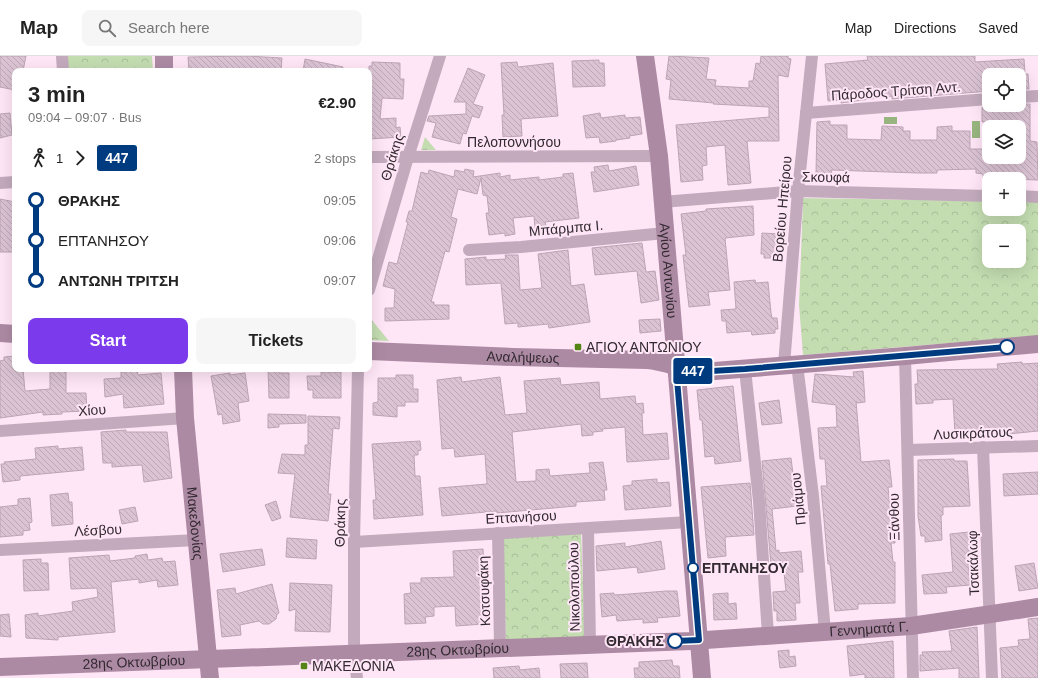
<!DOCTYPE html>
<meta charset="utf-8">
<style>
:root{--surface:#fff;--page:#f6f6f6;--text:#222;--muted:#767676;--line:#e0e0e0;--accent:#7c3aed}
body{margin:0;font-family:Arial,sans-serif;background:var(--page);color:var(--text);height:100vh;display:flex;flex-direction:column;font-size:15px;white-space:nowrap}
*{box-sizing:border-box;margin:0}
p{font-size:13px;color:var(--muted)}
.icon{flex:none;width:22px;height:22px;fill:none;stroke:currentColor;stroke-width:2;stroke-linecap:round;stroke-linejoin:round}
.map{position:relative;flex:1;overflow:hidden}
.details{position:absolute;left:12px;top:12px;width:360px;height:304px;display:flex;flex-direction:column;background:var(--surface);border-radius:8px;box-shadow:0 4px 16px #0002}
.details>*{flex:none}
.badge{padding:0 8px;border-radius:3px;font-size:14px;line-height:26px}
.buttons{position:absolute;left:982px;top:12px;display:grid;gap:8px}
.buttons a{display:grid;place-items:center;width:44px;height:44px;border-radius:8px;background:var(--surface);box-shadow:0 4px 16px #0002;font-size:20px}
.map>.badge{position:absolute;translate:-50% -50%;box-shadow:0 0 0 2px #fff}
.legs{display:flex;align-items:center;gap:6px;height:44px;padding:0 16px;font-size:13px}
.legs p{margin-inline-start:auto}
.overview{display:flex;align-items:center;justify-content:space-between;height:68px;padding:0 16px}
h1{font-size:22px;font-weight:600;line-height:30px}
.cta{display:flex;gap:8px;margin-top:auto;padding:8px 16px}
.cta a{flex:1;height:46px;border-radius:8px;background:var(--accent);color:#fff;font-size:16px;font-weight:600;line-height:46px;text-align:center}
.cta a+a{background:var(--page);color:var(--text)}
ul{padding:0 16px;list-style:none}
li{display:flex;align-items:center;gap:14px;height:40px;font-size:15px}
li i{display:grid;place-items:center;width:6px;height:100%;margin:0 5px;background:currentColor}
li i::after{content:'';width:10px;height:10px;margin:-5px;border:3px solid;border-radius:50%;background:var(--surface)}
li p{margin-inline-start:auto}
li:first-child i{background:linear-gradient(#0000 50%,currentColor 0)}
li:last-child i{background:linear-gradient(currentColor 50%,#0000 0)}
header{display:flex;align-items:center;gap:24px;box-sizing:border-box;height:56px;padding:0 20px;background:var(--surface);border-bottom:1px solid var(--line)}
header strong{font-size:19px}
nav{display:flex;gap:22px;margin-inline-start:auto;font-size:14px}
.search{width:280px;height:36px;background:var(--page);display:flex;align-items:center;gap:10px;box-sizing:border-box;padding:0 14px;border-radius:8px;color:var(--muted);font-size:15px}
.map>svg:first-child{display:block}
</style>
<header>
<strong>Map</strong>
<div class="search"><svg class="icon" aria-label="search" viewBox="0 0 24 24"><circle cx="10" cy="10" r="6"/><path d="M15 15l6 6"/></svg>Search here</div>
<nav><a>Map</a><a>Directions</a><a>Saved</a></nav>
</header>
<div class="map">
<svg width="1038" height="622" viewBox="0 0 1038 622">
<defs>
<pattern id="park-crowns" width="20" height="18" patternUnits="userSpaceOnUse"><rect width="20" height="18" fill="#c3dcb0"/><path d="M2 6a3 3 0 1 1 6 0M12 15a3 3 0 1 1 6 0" fill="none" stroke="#a8bd98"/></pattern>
<pattern id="building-back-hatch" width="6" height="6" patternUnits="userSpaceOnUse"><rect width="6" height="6" fill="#dbc3d4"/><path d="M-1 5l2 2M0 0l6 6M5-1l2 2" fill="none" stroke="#bca8b6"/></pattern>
</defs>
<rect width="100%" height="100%" fill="#ffe6f7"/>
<!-- park -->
<g fill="url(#park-crowns)" fill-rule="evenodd">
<polygon points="67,0 152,0 153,15 68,15"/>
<polygon points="425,81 436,94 421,94"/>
<path d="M798,142L989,145V153H1019V146H1038V280L803,299L799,249L803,147ZM989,175H1019V205H989Z"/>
<polygon points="370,262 389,285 369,284"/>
<polygon points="581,477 585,582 506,584 503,482"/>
</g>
<!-- water -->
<g fill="#98b57f">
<rect x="884" y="61" width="13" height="7"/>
<rect x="972" y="65" width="8" height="17"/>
</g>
<!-- building -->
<g fill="url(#building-back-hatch)" stroke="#bca4b5">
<polygon points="0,0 26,0 23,15 15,15 15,34 0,31"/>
<polygon points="247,0 282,2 281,15 189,15 188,1"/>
<polygon points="669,0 709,2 706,23 716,24 715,30 749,32 749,25 753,25 756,7 760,8 761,0 788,0 788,2 791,3 788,21 778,19 779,85 747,85 751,127 728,129 725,89 706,91 707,109 702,110 703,124 681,126 676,69 769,61 769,51 713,48 714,47 669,43 671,24 666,23"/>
<polygon points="867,0 975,0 975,6 1024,3 1025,18 1028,18 1029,33 1019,33 1019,19 989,19 989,35 892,43 892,40 841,47 841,44 828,45 825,8 868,4"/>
<polygon points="305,3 343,11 342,15 303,15"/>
<polygon points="599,4 599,7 604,7 605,30 573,31 572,5"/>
<polygon points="372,6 400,7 400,23 404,23 403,43 382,42 380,63 396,62 396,72 400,71 401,81 369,83 371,25 369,24 369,10 372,10"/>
<polygon points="517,6 518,11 553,7 558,60 521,63 522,80 503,81 502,59 504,59 501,7"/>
<polygon points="468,12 485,19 473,48 483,51 479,62 472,60 466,78 463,77 460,88 432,81 436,67 427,65 429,60 466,58 466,46 454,46"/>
<polygon points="1019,48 1030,48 1030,85 1037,86 1038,124 983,122 983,118 976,117 976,113 937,114 937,117 918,117 831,114 832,118 816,118 817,66 830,65 830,69 847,69 847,83 881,84 882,70 903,71 903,75 910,75 910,84 937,84 937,71 952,70 952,75 970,75 970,93 989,93 989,101 1019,101 1019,71 990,71 990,66 982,66 982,51 1019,50"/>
<polygon points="10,57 12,79 0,82 0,58"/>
<polygon points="600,57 601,62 625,59 625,62 640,61 642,78 629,80 630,82 616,84 616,85 600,87 599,81 586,82 583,60"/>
<polygon points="608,109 609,115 636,110 639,129 594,136 591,116 595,116 594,111"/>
<polygon points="465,113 474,115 473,121 500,117 500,121 510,119 510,124 539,121 539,124 563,121 563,118 573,117 579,162 545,166 546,170 535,172 534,160 513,162 515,178 505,180 505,177 489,179 486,157 489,157 487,140 483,139 481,122 477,138 458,133 451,161 457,163 449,196 445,195 442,206 431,246 434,246 434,249 449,249 449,263 385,265 385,252 394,252 395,233 383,230 389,206 397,208 408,166 406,166 409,155 412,155 421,116 428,118 429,114 454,121 455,114 464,116"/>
<polygon points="0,143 15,146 15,196 0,196"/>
<polygon points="753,150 754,179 725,182 730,234 708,236 710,249 689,251 683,199 686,199 681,158 706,155 706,153"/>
<polygon points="762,177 780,178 779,196 775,196 774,202 764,202 764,198 761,198"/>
<polygon points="642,187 646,216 655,215 659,244 641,247 637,215 595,219 592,192"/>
<polygon points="568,194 571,230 584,228 590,266 549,272 548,268 518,271 518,267 505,268 501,227 466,229 465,203 486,201 486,204 506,203 505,199 518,199 520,234 542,232 538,198"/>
<polygon points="755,224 756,227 768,226 771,257 772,262 777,262 778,273 775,273 775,277 752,279 751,275 727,277 726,265 722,265 721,254 736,253 734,226"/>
<polygon points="660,263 661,275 640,277 639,264"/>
<polygon points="15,300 15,313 23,313 25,335 50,333 50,313 66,313 66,337 86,337 87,355 62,356 62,358 43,359 43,356 0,362 0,305 4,304 4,301"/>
<polygon points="1022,306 1022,308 1038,307 1038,375 1008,378 1008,376 955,378 953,343 933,344 933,347 916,348 915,328 918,328 917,314 998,313 997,308"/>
<polygon points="268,313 279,313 279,317 289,317 289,342 269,342"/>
<polygon points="137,315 138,319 161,317 164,348 124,352 123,338 105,341 104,323 121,322 121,316"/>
<polygon points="863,315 865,346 857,347 856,345 861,406 889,404 892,431 888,431 890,451 893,450 894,463 895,487 891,487 893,506 895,506 895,547 858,548 858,553 835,555 830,508 828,508 821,430 827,430 825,403 820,403 818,372 837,371 836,349 812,346 815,318 854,321 853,316"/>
<polygon points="321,316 341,316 341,342 313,342 313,334 308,334 307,320 321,320"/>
<polygon points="230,317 230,319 245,317 249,345 238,347 240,365 223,368 222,358 218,359 211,320"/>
<polygon points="396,319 413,319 413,333 418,333 418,346 405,346 405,350 397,350 397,361 373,359 373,347 378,346 378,322 396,322"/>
<polygon points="461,321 462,326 500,321 505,359 527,357 524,325 560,322 561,329 599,326 600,343 635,340 636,348 643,347 644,357 642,357 643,379 667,377 669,403 627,406 625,371 602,373 603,375 593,376 593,379 582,380 581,368 512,376 516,426 536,425 536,414 549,413 550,420 590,417 589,407 603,406 607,434 604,434 605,444 576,446 576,450 497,457 497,455 442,460 439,432 487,428 485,398 455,401 454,392 442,393 437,324"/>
<polygon points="733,330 741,405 715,408 714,400 705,401 702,364 700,364 697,334"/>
<polygon points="779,344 782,367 762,369 759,347"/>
<polygon points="268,358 306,359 306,367 279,368 279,371 268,372"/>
<polygon points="308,360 340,361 339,373 333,372 328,438 331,438 328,465 290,461 295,418 278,417 282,398 305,399 305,389 308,389"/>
<polygon points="126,374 126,376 167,376 172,422 144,426 142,409 112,411 112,407 103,407 101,376"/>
<polygon points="420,385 421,394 418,395 418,399 414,399 415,420 420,420 423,459 374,463 373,444 376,444 372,388"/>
<polygon points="58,390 58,393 82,391 84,414 20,420 20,424 3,426 1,408 5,408 4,406 36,403 35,392"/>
<polygon points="791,402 797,450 772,453 776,495 779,494 779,497 801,495 803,516 798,516 800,547 795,547 796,564 777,565 777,555 774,555 773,536 786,535 783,508 771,509 762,405"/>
<polygon points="954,403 954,405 967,405 970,450 943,451 943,459 941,459 942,484 925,486 925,480 921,480 918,460 918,404"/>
<polygon points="1038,416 1038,438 1004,440 1003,418"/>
<polygon points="657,423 657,427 669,426 671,450 625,454 623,430 632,429 632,425"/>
<polygon points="750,427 754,479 725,481 726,500 708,502 701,431"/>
<polygon points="68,437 69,446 72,446 73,468 52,470 50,439"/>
<polygon points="30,442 32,466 29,467 30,474 23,475 23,479 0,481 0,451 18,449 18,443"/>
<polygon points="276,445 281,462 272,465 265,449"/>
<polygon points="135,451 138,465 122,468 119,454"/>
<polygon points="969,476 971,496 967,496 970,529 946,531 947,537 924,538 922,519 953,516 950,478"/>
<polygon points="287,482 317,484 316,503 286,501"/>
<polygon points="661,485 665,513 638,517 637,511 597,515 596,490 625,487 625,491"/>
<polygon points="262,493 265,509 223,516 220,498"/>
<polygon points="483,493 485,530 488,529 490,554 482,555 483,568 456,570 455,550 434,551 434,560 425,561 426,567 405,568 404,538 411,537 410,527 421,527 421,522 454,521 453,495"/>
<polygon points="147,498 148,504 162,502 163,506 175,505 178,529 158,531 157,524 139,527 139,523 111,526 115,576 58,581 58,584 26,582 25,559 38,557 38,560 73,555 72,546 98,541 97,532 71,533 69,502 109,499 110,505 135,502 135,500"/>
<polygon points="41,503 41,507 48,507 49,534 24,535 23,504"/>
<polygon points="1034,507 1038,532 1019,535 1015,510"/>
<polygon points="290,527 332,529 330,576 295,575 296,553 289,555"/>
<polygon points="272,528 279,557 277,558 276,563 269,568 263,568 259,565 240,569 241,579 222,581 217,534 235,532 236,538"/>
<polygon points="666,535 677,535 680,560 657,562 658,566 643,567 643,563 617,565 616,559 602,561 600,538 614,537 614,539 629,538"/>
<polygon points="728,537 728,548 736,547 737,563 714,564 713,538"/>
<polygon points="9,558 11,581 0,580 0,559"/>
<polygon points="1038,562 1038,622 1002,622 1000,592 1019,590 1018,584 1030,583 1028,563"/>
<polygon points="977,571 979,622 959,622 959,612 920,615 920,599 923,599 922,596 952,595 949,575"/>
<polygon points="893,585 894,622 865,622 865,618 850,620 847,590"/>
<polygon points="789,594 789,601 795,600 796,610 780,612 778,595"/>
<polygon points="672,604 673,610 679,610 680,622 635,622 634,612 639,612 639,606"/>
<polygon points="587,607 588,622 561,622 560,608"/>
<polygon points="519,610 520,614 539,612 540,622 494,622 493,612"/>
</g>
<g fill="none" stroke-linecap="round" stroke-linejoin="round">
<!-- street -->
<g stroke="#c3abbd" stroke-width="12">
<polyline points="62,0 63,15"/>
<polyline points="1019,41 1038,40"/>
<polyline points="806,57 989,43"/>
<polyline points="369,101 659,100"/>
<polyline points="0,127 15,126"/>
<polyline points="1019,140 1038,141"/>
<polyline points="662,146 798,135 989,140"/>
<polyline points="469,194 521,191 665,177"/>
<polyline points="369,234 408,101 440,0"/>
<polyline points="905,300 913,622"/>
<polyline points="797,308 813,440 825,576"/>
<polyline points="784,309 798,135 812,0"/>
<polyline points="745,313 759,445 768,579"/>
<polyline points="0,375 185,362"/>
<polyline points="983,391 992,622"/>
<polyline points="908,394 1038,390"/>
<polyline points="588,472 590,588"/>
<polyline points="498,477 500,591"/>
<polyline points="354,486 689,466"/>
<polyline points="0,494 197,484"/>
<polyline points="357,622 354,598 354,486 358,313"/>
</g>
<!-- secondary -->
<g stroke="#ad8aa4" stroke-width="18">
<polyline points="164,0 164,15"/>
<path id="s1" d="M645,0L659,100L702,622"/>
<polyline points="0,277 15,278"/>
<path id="s2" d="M369,295L513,301L647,304C666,305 683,315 702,316L905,300L1038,288"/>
<path id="s3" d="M183,313L185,362L210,622"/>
<path id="s4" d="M0,611L691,585L911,570L1038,551"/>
</g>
</g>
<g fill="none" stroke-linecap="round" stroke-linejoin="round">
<defs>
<polyline id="line-1" points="675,585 699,584 676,311 695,316 745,313 1007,291"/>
</defs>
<!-- line-1 casing -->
<use href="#line-1" stroke="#fff" stroke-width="9"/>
<!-- line-1 -->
<use href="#line-1" stroke="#003b80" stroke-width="6"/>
</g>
<!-- markers -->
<g fill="#548416" stroke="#ffe6f7" stroke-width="1.5">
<rect x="574" y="287" width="8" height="8" rx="2"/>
<rect x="300" y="606" width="8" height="8" rx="2"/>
</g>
<g fill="#fff" stroke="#003b80" stroke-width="2">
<circle cx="1007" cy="291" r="7"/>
<circle cx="693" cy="512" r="5"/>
<circle cx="675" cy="585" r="7"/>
</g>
<g text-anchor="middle" stroke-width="4" stroke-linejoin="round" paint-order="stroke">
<!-- street labels -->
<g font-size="14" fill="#332a31" stroke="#ffe6f7">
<text transform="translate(896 35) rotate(-4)" y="5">Πάροδος Τρίτση Αντ.</text>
<text x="514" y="91">Πελοποννήσου</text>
<text transform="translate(392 101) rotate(-73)" y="5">Θράκης</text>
<text transform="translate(826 121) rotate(1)" y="5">Σκουφά</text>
<text transform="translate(782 153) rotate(-85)" y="5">Βορείου Ηπείρου</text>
<text transform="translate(566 172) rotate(-5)" y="5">Μπάρμπα Ι.</text>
<text dy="5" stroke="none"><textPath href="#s1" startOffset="216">Αγίου Αντωνίου</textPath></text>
<text dy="5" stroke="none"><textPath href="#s2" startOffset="154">Αναλήψεως</textPath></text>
<text transform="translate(92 354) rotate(-4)" y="5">Χίου</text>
<text transform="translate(973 377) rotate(-2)" y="5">Λυσικράτους</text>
<text transform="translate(798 443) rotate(-96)" y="5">Πριάμου</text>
<text transform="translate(521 461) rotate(-3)" y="5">Επτανήσου</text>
<text transform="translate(894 461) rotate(-91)" y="5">Ξάνθου</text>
<text transform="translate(340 467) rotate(-89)" y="5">Θράκης</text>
<text dy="5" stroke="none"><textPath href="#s3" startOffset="155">Μακεδονίας</textPath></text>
<text transform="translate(98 474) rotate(-3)" y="5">Λέσβου</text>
<text transform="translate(973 507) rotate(-92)" y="5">Τσακάλωφ</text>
<text transform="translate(574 531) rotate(-91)" y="5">Νικολοπούλου</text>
<text transform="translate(484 535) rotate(-92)" y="5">Κοτσυφάκη</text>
<text dy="5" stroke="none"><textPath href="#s4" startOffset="870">Γεννηματά Γ.</textPath></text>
<text dy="5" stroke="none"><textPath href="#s4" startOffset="458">28ης Οκτωβρίου</textPath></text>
<text dy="5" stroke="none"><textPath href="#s4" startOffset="134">28ης Οκτωβρίου</textPath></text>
</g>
<!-- poi labels -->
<g font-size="14" fill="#332a31" stroke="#ffe6f7" text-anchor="start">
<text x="586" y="296">ΑΓΙΟΥ ΑΝΤΩΝΙΟΥ</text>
<text x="312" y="615">ΜΑΚΕΔΟΝΙΑ</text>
</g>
<!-- stop labels -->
<g font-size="14" font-weight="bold" fill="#332a31" stroke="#ffe6f7" text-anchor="start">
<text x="702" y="517">ΕΠΤΑΝΗΣΟΥ</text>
<text x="664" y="590" text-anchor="end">ΘΡΑΚΗΣ</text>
</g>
</g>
</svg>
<div class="buttons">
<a><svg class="icon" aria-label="locate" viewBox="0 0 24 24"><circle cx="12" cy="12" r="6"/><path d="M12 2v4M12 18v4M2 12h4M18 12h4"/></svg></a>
<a><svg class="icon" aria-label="layers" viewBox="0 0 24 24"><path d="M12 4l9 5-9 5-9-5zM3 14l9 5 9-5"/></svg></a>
<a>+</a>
<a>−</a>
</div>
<b class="badge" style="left:693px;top:315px;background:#003b80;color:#fff">447</b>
<section class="details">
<div class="overview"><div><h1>3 min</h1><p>09:04 – 09:07 · Bus</p></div><b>€2.90</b></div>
<div class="legs"><svg class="icon" aria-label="walk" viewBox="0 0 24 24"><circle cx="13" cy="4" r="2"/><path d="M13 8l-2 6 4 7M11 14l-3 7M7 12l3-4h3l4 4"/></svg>1<svg class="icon" aria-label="forward" viewBox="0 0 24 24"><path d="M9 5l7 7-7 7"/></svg><b class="badge" style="background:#003b80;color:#fff">447</b><p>2 stops</p></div>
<ul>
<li><i style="color:#003b80"></i><b>ΘΡΑΚΗΣ</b><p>09:05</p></li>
<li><i style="color:#003b80"></i><span>ΕΠΤΑΝΗΣΟΥ</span><p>09:06</p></li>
<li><i style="color:#003b80"></i><b>ΑΝΤΩΝΗ ΤΡΙΤΣΗ</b><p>09:07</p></li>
</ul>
<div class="cta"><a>Start</a><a>Tickets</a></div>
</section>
</div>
